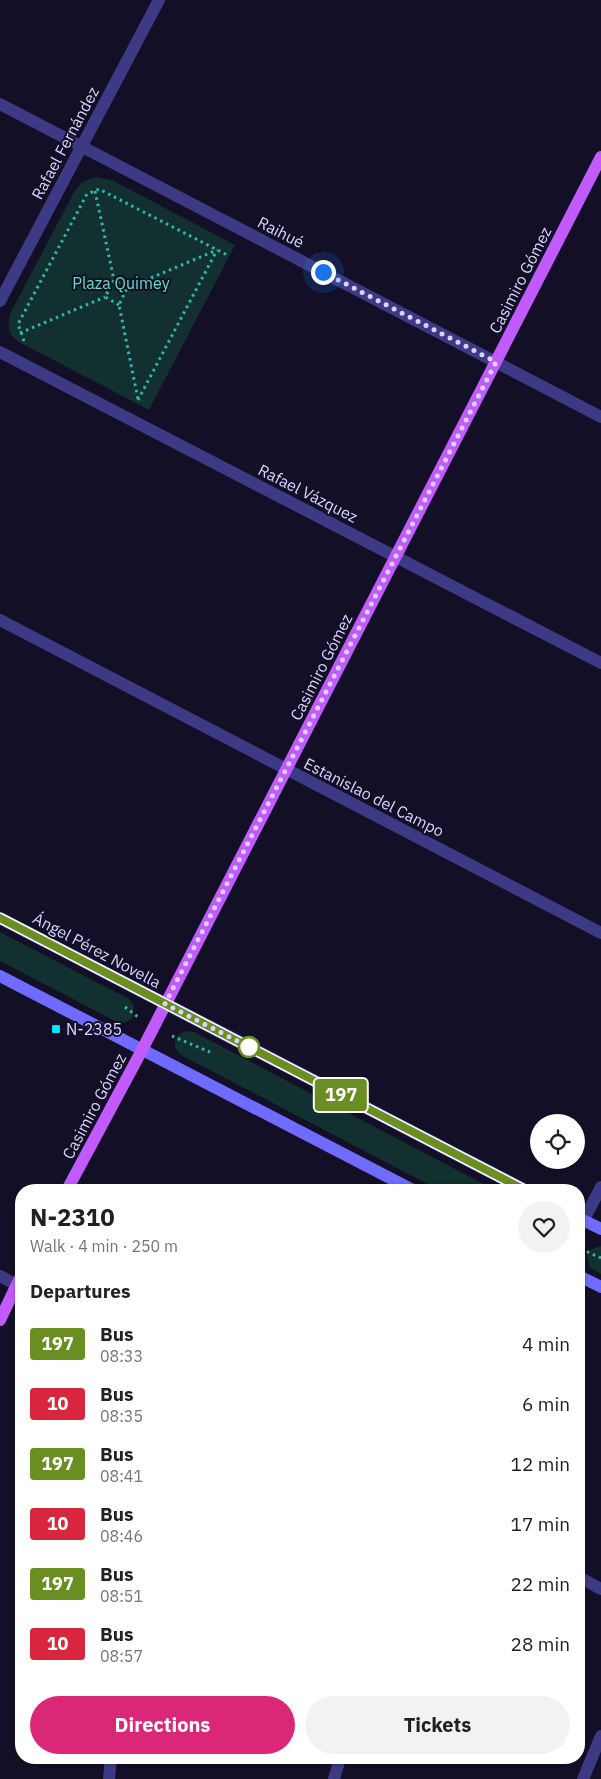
<!DOCTYPE html>
<meta charset="utf-8">
<style>
:root{--surface:#fff;--page:#f2f2f2;--text:#202124;--muted:#757577;--accent:#db2777}
body{margin:0;font-family:"IBM Plex Sans",sans-serif;background:var(--page);color:var(--text);height:100vh;display:flex;flex-direction:column;font-size:19px;white-space:nowrap}
*{box-sizing:border-box;margin:0}
p{font-size:16px;color:var(--muted)}
.icon{flex:none;width:28px;height:28px;fill:none;stroke:currentColor;stroke-width:2;stroke-linecap:round;stroke-linejoin:round}
.map{position:relative;flex:1;overflow:hidden}
.drawer{position:absolute;left:15px;top:1184px;width:570px;height:580px;display:flex;flex-direction:column;background:var(--surface);border-radius:20px;box-shadow:0 1px 4px #0004}
.drawer>*{flex:none}
.badge{padding:0 10px;border-radius:4px;font-size:18px;line-height:32px}
.fabs{position:absolute;left:530px;top:1114px;display:grid;gap:10px}
.fabs a{display:grid;place-items:center;width:55px;height:55px;border-radius:50%;background:var(--surface);box-shadow:0 1px 4px #0004;font-size:25px}
.you{position:absolute;width:25px;height:25px;margin:-12px;border:4px solid #fff;border-radius:50%;background:#1a73e8;box-shadow:0 0 0 8px #1a73e833}
.map>.badge{position:absolute;translate:-50% -50%;box-shadow:0 0 0 2px #fff}
h2{padding:0 15px;font-size:19px;line-height:45px}
.round{display:grid;place-items:center;flex:none;width:52px;height:52px;border-radius:26px;background:var(--page)}
.summary{display:flex;align-items:center;justify-content:space-between;height:85px;padding:0 15px}
h1{font-size:24px;font-weight:800;line-height:38px}
.primary-button{display:flex;gap:10px;margin-top:auto;padding:10px 15px}
.primary-button a{flex:1;height:58px;border-radius:30px;background:var(--accent);color:#fff;font-size:20px;font-weight:800;line-height:58px;text-align:center}
.primary-button a+a{background:var(--page);color:var(--text)}
ul{padding:0;list-style:none}
li{display:flex;align-items:center;gap:15px;height:60px;padding:0 15px}
li div{flex:1}
li b{display:block;font-size:19px}
li em{font-style:normal}
li .badge{min-width:55px;font-weight:700;text-align:center}
.map>svg:first-child{display:block}
</style>
<div class="map">
<svg width="601" height="1779" viewBox="0 0 601 1779">
<rect width="100%" height="100%" fill="#130f26"/>
<!-- green -->
<g fill="#12302f">
<path d="M96,177L112,180L235,245L149,410L21,343C8,336 6,325 11,312L73,194L82,182Z"/>
<polygon points="0,932 129,999 134,1006 132,1019 124,1023 115,1021 0,961"/>
<path d="M186,1031L194,1032L495,1190H439L181,1055C171,1047 173,1034 186,1031Z"/>
<polygon points="601,1246 601,1274 590,1268 587,1256 591,1249"/>
</g>
<g fill="none" stroke-linecap="round" stroke-linejoin="round">
<!-- path -->
<g stroke="#2fb8b0" stroke-width="3" stroke-dasharray="2.5 4" stroke-linecap="butt">
<polyline points="95,191 114,280"/>
<polyline points="127,288 217,250"/>
<polyline points="119,305 105,297 114,280 127,288 119,305 138,399"/>
<polyline points="20,333 105,297"/>
<polyline points="24,341 18,324 87,194 99,189 229,256"/>
<polyline points="138,400 217,250"/>
<polyline points="125,1007 138,1017"/>
<polyline points="172,1036 210,1052"/>
<polyline points="581,1249 601,1258"/>
</g>
<!-- street -->
<g stroke="#3d3a85" stroke-width="12">
<polyline points="0,104 601,417"/>
<polyline points="0,301 159,0"/>
<polyline points="0,352 601,663"/>
<polyline points="0,620 601,933"/>
<polyline points="579,1229 601,1187"/>
<polyline points="0,1276 21,1287"/>
<polyline points="579,1577 601,1589"/>
<polyline points="109,1779 111,1758"/>
<polyline points="334,1779 340,1758"/>
<polyline points="583,1779 601,1736"/>
</g>
<!-- secondary -->
<g stroke="#6f6bff" stroke-width="12">
<polyline points="0,918 525,1190"/>
<polyline points="0,976 413,1190"/>
<polyline points="579,1218 601,1229"/>
<polyline points="579,1276 601,1287"/>
</g>
<!-- primary -->
<g stroke="#c25bff" stroke-width="12">
<polyline points="67,1190 142,1050 601,157"/>
<polyline points="0,1320 21,1276"/>
</g>
</g>
<g fill="none" stroke-linecap="round" stroke-linejoin="round">
<defs>
<polyline id="line" points="0,918 525,1190"/>
</defs>
<!-- line casing -->
<use href="#line" stroke="#fff" stroke-width="11"/>
<!-- line -->
<use href="#line" stroke="#6b8e23" stroke-width="8"/>
<!-- walk -->
<polyline stroke="#d9d4ff" stroke-width="5" stroke-dasharray="0 9" points="249,1047 251,1048 165,1004 496,362 323,272"/>
</g>
<!-- markers -->
<rect fill="#00e5ff" stroke="#130f26" stroke-width="2" x="51" y="1024" width="10" height="10" rx="2.5"/>
<circle fill="#fff" stroke="#6b8e23" stroke-width="2.5" cx="249" cy="1047" r="10"/>
<g text-anchor="middle" stroke-width="4" stroke-linejoin="round" paint-order="stroke">
<!-- street labels -->
<g font-size="16" fill="#d9d4ff" stroke="#130f26">
<text transform="translate(65 143) rotate(-62)" y="6">Rafael Fernández</text>
<text transform="translate(281 232) rotate(27)" y="6">Raihué</text>
<text transform="translate(520 280) rotate(-63)" y="6">Casimiro Gómez</text>
<text transform="translate(308 493) rotate(27)" y="6">Rafael Vázquez</text>
<text transform="translate(321 667) rotate(-63)" y="6">Casimiro Gómez</text>
<text transform="translate(374 797) rotate(27)" y="6">Estanislao del Campo</text>
<text transform="translate(97 950) rotate(28)" y="6">Ángel Pérez Novella</text>
<text transform="translate(94 1106) rotate(-62)" y="6">Casimiro Gómez</text>
</g>
<!-- park labels -->
<g font-size="16" fill="#5fe0c0" stroke="#130f26">
<text x="121" y="289">Plaza Quimey</text>
</g>
<!-- poi labels -->
<g font-size="16" fill="#d9d4ff" stroke="#130f26" text-anchor="start">
<text x="66" y="1035">N-2385</text>
</g>
</g>
</svg>
<div class="fabs">
<a><svg class="icon" aria-label="locate" viewBox="0 0 24 24"><circle cx="12" cy="12" r="6"/><path d="M12 2v4M12 18v4M2 12h4M18 12h4"/></svg></a>
</div>
<div class="you" style="left:323px;top:272px"></div>
<b class="badge" style="left:341px;top:1095px;background:#6b8e23;color:#fff">197</b>
<section class="drawer">
<div class="summary"><div><h1>N-2310</h1><p>Walk · 4 min · 250 m</p></div><a class="round"><svg class="icon" aria-label="heart" viewBox="0 0 24 24"><path d="M12 20l-8-8c-3-5 5-10 8-4 3-6 11-1 8 4z"/></svg></a></div>
<h2>Departures</h2>
<ul>
<li><span class="badge" style="background:#6b8e23;color:#fff">197</span><div><b>Bus</b><p>08:33</p></div><em>4 min</em></li>
<li><span class="badge" style="background:#d7263d;color:#fff">10</span><div><b>Bus</b><p>08:35</p></div><em>6 min</em></li>
<li><span class="badge" style="background:#6b8e23;color:#fff">197</span><div><b>Bus</b><p>08:41</p></div><em>12 min</em></li>
<li><span class="badge" style="background:#d7263d;color:#fff">10</span><div><b>Bus</b><p>08:46</p></div><em>17 min</em></li>
<li><span class="badge" style="background:#6b8e23;color:#fff">197</span><div><b>Bus</b><p>08:51</p></div><em>22 min</em></li>
<li><span class="badge" style="background:#d7263d;color:#fff">10</span><div><b>Bus</b><p>08:57</p></div><em>28 min</em></li>
</ul>
<div class="primary-button"><a>Directions</a><a>Tickets</a></div>
</section>
</div>
